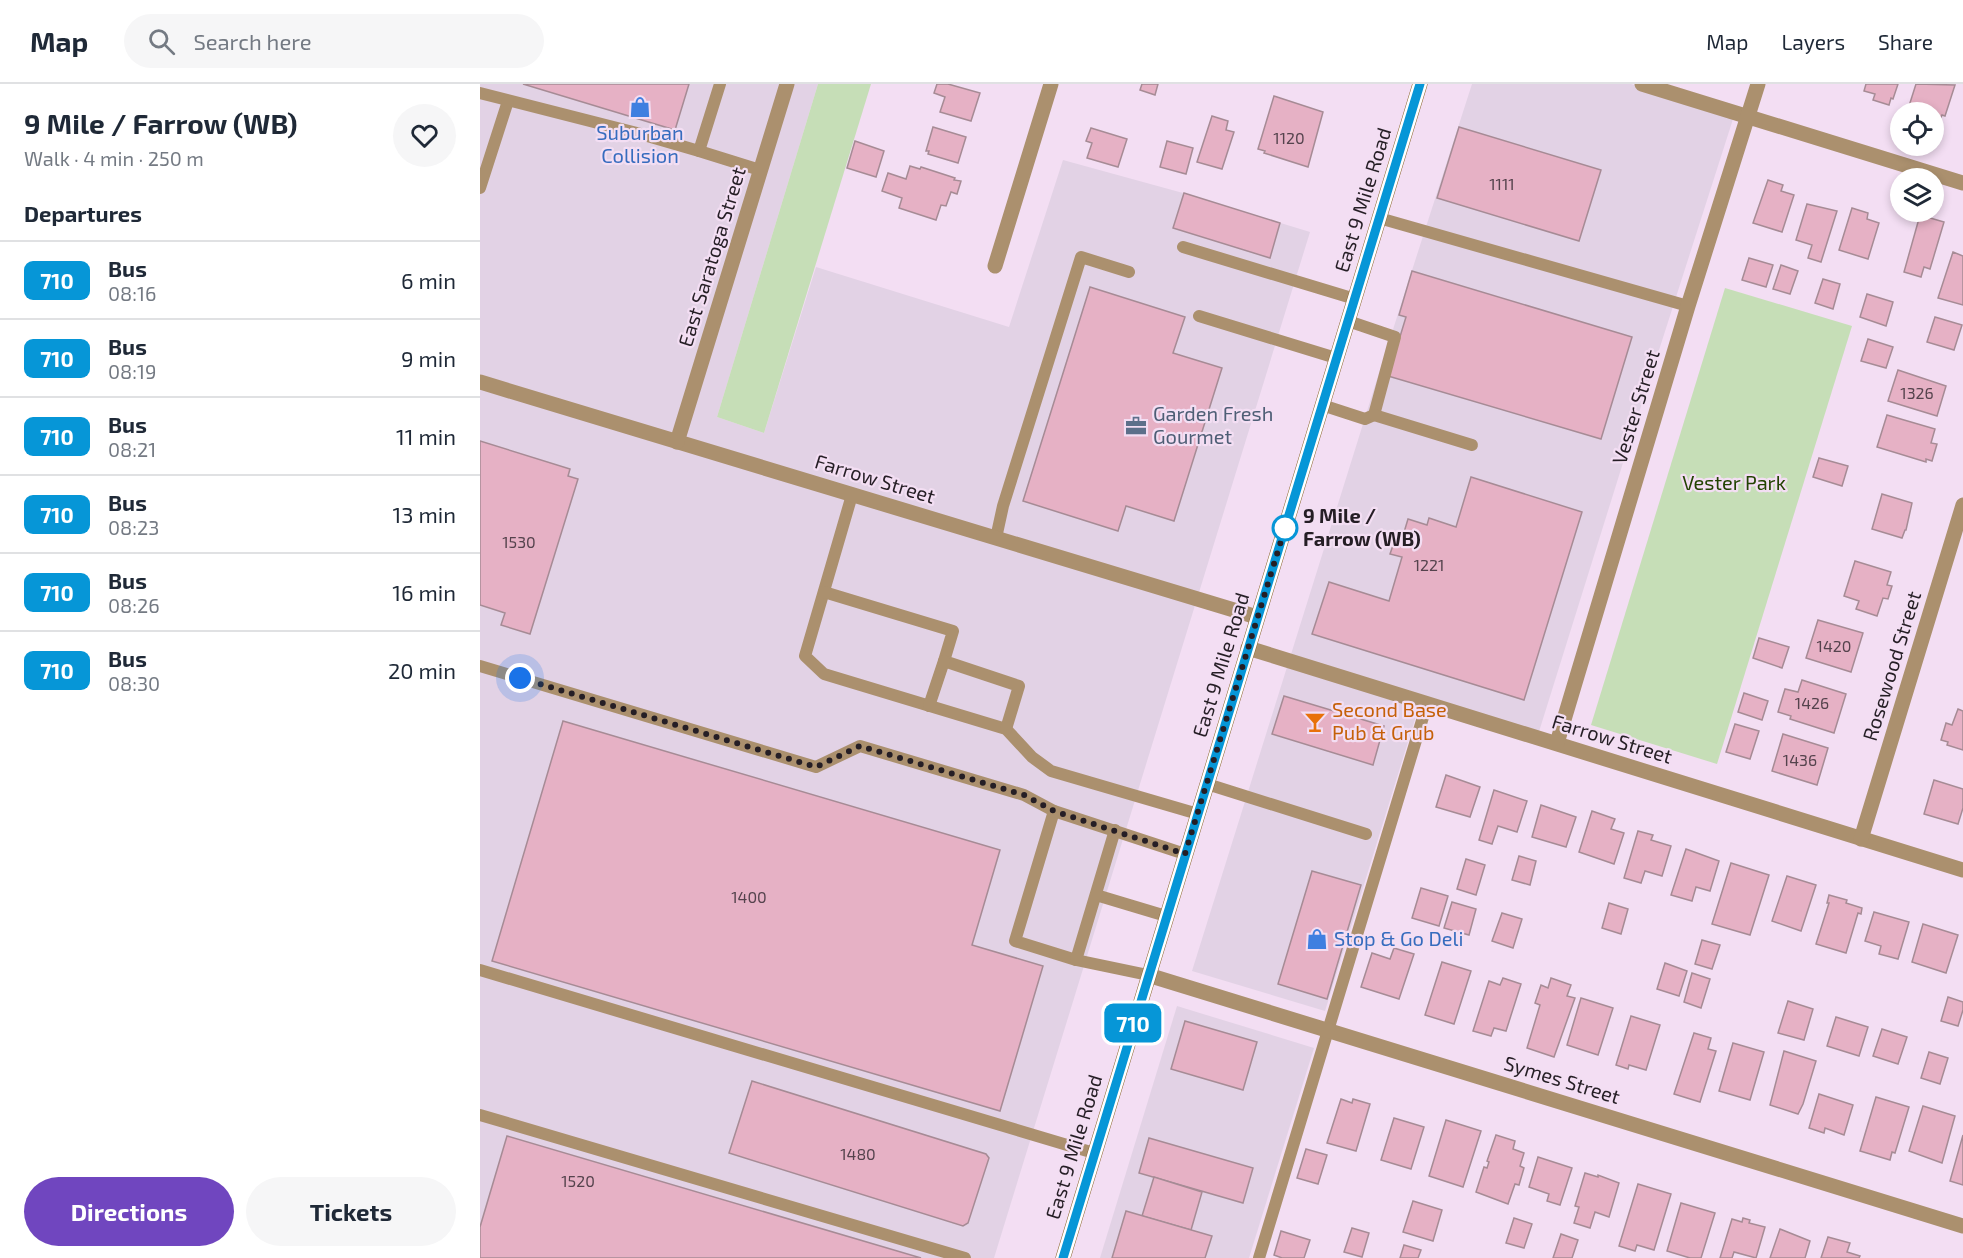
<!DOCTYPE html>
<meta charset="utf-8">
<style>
:root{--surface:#fff;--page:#f6f6f7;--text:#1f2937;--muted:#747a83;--line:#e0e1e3;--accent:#7046bf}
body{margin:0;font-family:"Exo 2",sans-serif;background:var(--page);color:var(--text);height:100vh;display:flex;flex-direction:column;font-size:22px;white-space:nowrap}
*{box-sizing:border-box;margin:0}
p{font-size:20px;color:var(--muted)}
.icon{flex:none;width:33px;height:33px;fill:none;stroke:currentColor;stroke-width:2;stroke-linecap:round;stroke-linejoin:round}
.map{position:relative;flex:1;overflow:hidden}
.panel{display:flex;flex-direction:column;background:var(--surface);width:480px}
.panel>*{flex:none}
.badge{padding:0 12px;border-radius:9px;font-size:21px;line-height:39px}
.buttons{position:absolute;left:1410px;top:18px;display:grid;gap:12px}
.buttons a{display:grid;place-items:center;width:54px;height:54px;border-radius:50%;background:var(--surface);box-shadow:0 3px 9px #0003;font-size:30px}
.you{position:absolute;width:30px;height:30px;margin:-15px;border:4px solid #fff;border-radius:50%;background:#1a73e8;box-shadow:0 0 0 9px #1a73e833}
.map>.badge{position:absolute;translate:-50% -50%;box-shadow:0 0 0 3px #fff}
h2{padding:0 24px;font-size:22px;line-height:54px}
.round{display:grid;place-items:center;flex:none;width:63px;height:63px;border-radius:32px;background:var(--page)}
.headline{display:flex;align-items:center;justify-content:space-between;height:102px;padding:0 24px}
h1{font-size:28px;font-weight:700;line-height:45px}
.primary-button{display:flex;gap:12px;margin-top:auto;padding:12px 24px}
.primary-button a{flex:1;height:69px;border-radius:36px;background:var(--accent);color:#fff;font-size:24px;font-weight:700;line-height:69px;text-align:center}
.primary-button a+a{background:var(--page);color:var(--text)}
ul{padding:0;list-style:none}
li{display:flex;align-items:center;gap:18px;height:78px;padding:0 24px;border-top:2px solid var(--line)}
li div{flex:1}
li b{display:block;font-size:22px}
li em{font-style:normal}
li .badge{min-width:66px;font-weight:700;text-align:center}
header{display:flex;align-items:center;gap:36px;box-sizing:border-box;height:84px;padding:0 30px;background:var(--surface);border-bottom:2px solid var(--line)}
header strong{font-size:28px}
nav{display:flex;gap:33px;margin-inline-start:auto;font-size:21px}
.search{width:420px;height:54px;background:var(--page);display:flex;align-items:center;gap:15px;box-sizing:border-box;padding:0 21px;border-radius:33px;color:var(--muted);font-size:22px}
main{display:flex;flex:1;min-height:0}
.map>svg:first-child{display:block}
</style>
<header>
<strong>Map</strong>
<div class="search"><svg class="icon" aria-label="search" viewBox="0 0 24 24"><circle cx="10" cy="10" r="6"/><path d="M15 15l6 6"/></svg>Search here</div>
<nav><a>Map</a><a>Layers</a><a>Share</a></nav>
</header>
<main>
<section class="panel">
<div class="headline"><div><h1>9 Mile / Farrow (WB)</h1><p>Walk · 4 min · 250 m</p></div><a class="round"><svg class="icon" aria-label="heart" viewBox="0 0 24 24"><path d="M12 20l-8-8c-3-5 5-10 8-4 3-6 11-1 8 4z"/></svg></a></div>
<h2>Departures</h2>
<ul>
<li><span class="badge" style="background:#0696d7;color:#fff">710</span><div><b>Bus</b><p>08:16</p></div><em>6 min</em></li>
<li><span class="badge" style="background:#0696d7;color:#fff">710</span><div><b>Bus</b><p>08:19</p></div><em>9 min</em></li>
<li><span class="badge" style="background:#0696d7;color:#fff">710</span><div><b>Bus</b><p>08:21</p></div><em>11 min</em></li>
<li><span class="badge" style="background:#0696d7;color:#fff">710</span><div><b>Bus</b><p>08:23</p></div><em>13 min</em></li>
<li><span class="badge" style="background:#0696d7;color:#fff">710</span><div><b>Bus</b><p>08:26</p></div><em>16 min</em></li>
<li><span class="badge" style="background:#0696d7;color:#fff">710</span><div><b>Bus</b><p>08:30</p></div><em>20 min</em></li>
</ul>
<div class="primary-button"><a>Directions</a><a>Tickets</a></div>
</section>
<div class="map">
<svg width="1483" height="1174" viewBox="0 0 1483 1174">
<rect width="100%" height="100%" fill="#f3def3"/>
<!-- commercial -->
<g fill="#e2d2e5">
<polygon points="0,0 338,0 237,333 284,349 336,183 529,243 583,76 703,109 830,148 514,1174 0,1174"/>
<polygon points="992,0 1151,0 1254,32 1147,366 1057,654 940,619 845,927 712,887 898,292"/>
<polygon points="697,922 834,964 769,1174 620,1174"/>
</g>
<!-- green -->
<g fill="#c6deb7">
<polygon points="338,0 391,0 284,349 237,333"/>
<polygon points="1245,204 1372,242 1237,680 1111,641"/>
</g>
<!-- building -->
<g fill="#e6b1c5" stroke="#a68b95" stroke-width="1.5">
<polygon points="43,0 209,0 195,46"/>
<polygon points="457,0 468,0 500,9 491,37 460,28 465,13 454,9"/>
<polygon points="662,0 678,0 675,11 660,6"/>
<polygon points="1386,0 1418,0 1413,15 1411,14 1409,21 1393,16 1395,10 1384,7"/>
<polygon points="1436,0 1475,1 1465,32 1462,31 1460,36 1454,34 1454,28 1443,28 1444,26 1429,22"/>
<polygon points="794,12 843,28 828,83 784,69 785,67 778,65"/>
<polygon points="732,32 748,37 746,46 754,48 742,85 717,78"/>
<polygon points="453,43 486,53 478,79 448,70 449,67 446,67"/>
<polygon points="979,43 1121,86 1099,157 957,114"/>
<polygon points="611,44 647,55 638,83 607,74 612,59 606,57"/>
<polygon points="375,57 404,67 396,93 367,84"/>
<polygon points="687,57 713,64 706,90 680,83"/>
<polygon points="430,82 440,85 441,83 475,94 474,96 481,97 477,110 471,108 466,122 461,121 456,136 419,124 422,114 402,107 408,89 426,95"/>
<polygon points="1288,96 1303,101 1301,107 1314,111 1302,148 1273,139"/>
<polygon points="704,109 800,139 790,174 693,144"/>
<polygon points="1327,120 1357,127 1341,178 1328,174 1332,161 1316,156"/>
<polygon points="1372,124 1388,129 1387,135 1399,139 1388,175 1359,166"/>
<polygon points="1440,131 1464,138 1450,185 1444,183 1441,193 1424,188"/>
<polygon points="1473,168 1483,172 1483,221 1458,214"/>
<polygon points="1269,174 1293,181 1286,203 1262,196"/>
<polygon points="1301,181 1318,187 1310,210 1293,205"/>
<polygon points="932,187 1152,253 1121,355 908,292 926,233 919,231"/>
<polygon points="1343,195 1360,200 1353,225 1335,219"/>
<polygon points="610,203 705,233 693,269 742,284 694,437 646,422 638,447 543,417"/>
<polygon points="1387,210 1413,218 1406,242 1380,233"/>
<polygon points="1455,233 1482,241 1474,266 1447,258"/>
<polygon points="1388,255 1413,263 1406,284 1381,277"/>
<polygon points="1418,286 1466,302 1457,332 1408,317"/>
<polygon points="1407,331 1455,345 1451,359 1457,360 1452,377 1446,375 1446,378 1397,363"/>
<polygon points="0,357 90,385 88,392 98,395 50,550 21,541 25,529 0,521"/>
<polygon points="1339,374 1368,382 1362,402 1333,393"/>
<polygon points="991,393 1102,428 1044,616 832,550 849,498 909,517 922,473 910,470 916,453 922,455 928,435 947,441 949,434 976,443"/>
<polygon points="1402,410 1432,419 1426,446 1425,446 1422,454 1392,445"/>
<polygon points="1375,477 1411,488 1407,501 1412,502 1408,515 1403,514 1397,532 1376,525 1379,517 1364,512"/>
<polygon points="1338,536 1383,549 1371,588 1326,574"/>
<polygon points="1279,554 1309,563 1302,584 1273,574"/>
<polygon points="1322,596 1366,610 1354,649 1310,635 1311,632 1298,628 1305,605 1318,608"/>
<polygon points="1264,609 1288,617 1282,636 1258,628"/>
<polygon points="804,612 904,642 893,681 792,650"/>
<polygon points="1478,625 1483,627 1483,666 1467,661 1468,658 1461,656 1466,639 1472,641"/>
<polygon points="83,637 520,766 492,861 563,882 520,1027 12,877"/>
<polygon points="1255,640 1279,647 1270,675 1246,668"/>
<polygon points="1303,650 1348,664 1337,701 1292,687"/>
<polygon points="966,691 1000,703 990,733 956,723"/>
<polygon points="1454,696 1483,705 1483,724 1478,740 1444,730"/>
<polygon points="1014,706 1047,717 1037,748 1018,742 1012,760 999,756"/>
<polygon points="1061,721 1096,733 1086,763 1052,753"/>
<polygon points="1112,727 1135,735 1131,745 1144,749 1134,780 1099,768"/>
<polygon points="1158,747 1173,751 1171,756 1191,762 1182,792 1165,787 1161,799 1144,794"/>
<polygon points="1206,765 1239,777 1230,807 1216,803 1212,817 1191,811"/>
<polygon points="1039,772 1056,777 1050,801 1032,796"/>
<polygon points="986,775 1005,781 996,811 977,805"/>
<polygon points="1251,779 1289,791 1270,851 1232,840"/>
<polygon points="832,787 881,801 847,915 798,900"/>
<polygon points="1307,792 1336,801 1321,847 1292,837"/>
<polygon points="941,804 968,812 959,842 932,834"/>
<polygon points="1349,811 1367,816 1366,819 1382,824 1381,830 1378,829 1366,869 1336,860 1349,819 1347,819"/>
<polygon points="972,818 996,825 989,851 964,844"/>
<polygon points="1129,819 1148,825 1141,850 1122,844"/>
<polygon points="1394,828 1429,838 1418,875 1399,870 1401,862 1385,857"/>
<polygon points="1022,829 1042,835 1033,864 1012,857"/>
<polygon points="1443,840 1478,851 1466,889 1432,878"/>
<polygon points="1222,856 1240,861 1232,885 1215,880"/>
<polygon points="914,864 934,870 919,915 881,903 892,869 910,875"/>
<polygon points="962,878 991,887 974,940 945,931"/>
<polygon points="1185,879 1207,887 1199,912 1177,905"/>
<polygon points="1212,889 1230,895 1221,924 1204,918"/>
<polygon points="1023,894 1041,900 1026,947 1014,944 1011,952 993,947 1009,897 1020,901"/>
<polygon points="1071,894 1091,901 1087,912 1095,914 1074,973 1047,964 1060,921 1055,919 1061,901 1068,904"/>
<polygon points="1468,913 1483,918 1483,926 1478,942 1461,937"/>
<polygon points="1101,914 1133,924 1118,971 1087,961"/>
<polygon points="1308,917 1333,925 1324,956 1298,949"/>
<polygon points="1151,932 1180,941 1166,986 1149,981 1148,985 1136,981"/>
<polygon points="1356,933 1388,943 1379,972 1347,962"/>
<polygon points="705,937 777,958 763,1006 691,985"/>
<polygon points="1402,945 1427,953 1418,980 1393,972"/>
<polygon points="1214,949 1231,954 1228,965 1236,967 1220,1018 1194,1010"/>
<polygon points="1253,959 1284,968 1270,1016 1239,1007"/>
<polygon points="1304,967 1336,977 1323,1020 1318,1030 1290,1021"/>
<polygon points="1449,968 1468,974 1460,1000 1441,994"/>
<polygon points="272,997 506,1070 509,1074 488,1139 483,1142 249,1069"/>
<polygon points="1339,1010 1373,1021 1364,1051 1345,1044 1344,1049 1329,1044"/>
<polygon points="1396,1013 1429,1023 1415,1069 1412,1068 1410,1076 1380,1067"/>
<polygon points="861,1015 872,1019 873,1015 890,1020 876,1067 847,1059"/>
<polygon points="1443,1022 1475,1032 1462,1079 1429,1067"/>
<polygon points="914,1034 944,1043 931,1085 901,1076"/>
<polygon points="966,1036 1001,1047 983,1103 949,1092"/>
<polygon points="1016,1051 1035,1057 1033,1065 1044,1069 1040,1082 1044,1084 1039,1101 1035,1100 1028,1120 996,1108 1004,1083 1007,1084 1009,1078 1007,1077"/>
<polygon points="1483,1051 1483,1101 1470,1097"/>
<polygon points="27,1052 441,1174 0,1174 0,1143"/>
<polygon points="669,1054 773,1084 763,1119 659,1089"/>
<polygon points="826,1065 847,1071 838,1100 817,1094"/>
<polygon points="1058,1073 1092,1084 1080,1121 1067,1117 1069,1110 1049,1103"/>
<polygon points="1105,1089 1118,1093 1118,1091 1139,1099 1129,1133 1115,1128 1110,1144 1094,1139 1099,1123 1095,1122"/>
<polygon points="674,1093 722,1108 711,1146 662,1132"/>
<polygon points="1158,1100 1191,1110 1174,1166 1157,1161 1155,1167 1139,1162"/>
<polygon points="933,1117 962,1126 953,1157 923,1148"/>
<polygon points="1201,1119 1235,1129 1221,1174 1210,1174 1187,1167"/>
<polygon points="646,1127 732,1152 725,1174 632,1174"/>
<polygon points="1034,1134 1052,1140 1044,1164 1026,1159"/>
<polygon points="1263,1134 1270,1136 1269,1139 1285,1143 1276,1174 1254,1168 1252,1174 1240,1174 1252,1135 1262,1138"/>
<polygon points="872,1144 889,1149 882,1173 864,1168"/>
<polygon points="1300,1145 1330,1157 1325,1174 1290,1174"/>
<polygon points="801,1147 830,1156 824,1174 802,1174 794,1171"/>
<polygon points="1081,1150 1098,1156 1092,1174 1073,1174"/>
<polygon points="1348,1153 1370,1159 1367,1168 1380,1172 1379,1174 1341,1174"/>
<polygon points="924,1161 941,1166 938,1174 920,1174"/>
</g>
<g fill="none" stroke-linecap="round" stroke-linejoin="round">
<!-- service -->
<g stroke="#ab906e" stroke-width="12">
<polyline points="0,9 157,49 219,67 240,0"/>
<polyline points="219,67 280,86"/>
<polyline points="0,104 28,17"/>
<polyline points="899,134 1208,222"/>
<polyline points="703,163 875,215"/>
<polyline points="719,232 856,274"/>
<polyline points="842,321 885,335 894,331 915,253 868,237"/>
<polyline points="894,331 992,361"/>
<polyline points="372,411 325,572 344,590 526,645 552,673 571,687 718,730"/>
<polyline points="516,454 523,422 601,173 649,188"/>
<polyline points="344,508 473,547 464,577 539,602 526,645"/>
<polyline points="0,582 336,683 380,662 544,711 574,727 705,770"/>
<polyline points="449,622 464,577"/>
<polyline points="727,700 886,750"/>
<polyline points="574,727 535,857 596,876 668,891"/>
<polyline points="616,811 686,832"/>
<polyline points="596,876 635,746"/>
<polyline points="0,886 614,1069"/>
<polyline points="0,1031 485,1174"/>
<polyline points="779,1174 947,620"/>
</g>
<!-- minor -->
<g stroke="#ab906e" stroke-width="15">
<polyline points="1162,0 1483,99"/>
<polyline points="515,182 571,0"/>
<polyline points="0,298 777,533"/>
<polyline points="197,358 307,0"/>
<polyline points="768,564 1483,786"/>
<polyline points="1077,659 1208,222 1278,0"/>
<polyline points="1381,755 1483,421"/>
<polyline points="668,891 1483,1142"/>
</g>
<!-- secondary -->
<polyline stroke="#8c6630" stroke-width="15" points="583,1174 940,0"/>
</g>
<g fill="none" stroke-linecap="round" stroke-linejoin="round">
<defs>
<polyline id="line" points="583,1174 940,0"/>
</defs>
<!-- line casing -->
<use href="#line" stroke="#fff" stroke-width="14"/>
<!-- line -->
<use href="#line" stroke="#0696d7" stroke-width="9"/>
<!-- walk -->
<polyline stroke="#251e25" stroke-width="6" stroke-dasharray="0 10.8" points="40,594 336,683 380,662 544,711 574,727 705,770 805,444"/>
</g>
<!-- icons -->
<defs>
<symbol id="shop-bare" viewBox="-9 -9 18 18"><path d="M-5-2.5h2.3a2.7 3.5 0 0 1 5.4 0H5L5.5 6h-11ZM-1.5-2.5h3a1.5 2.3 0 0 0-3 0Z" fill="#3f7fe0" stroke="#f3def3" stroke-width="2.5" paint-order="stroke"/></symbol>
<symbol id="office-bare" viewBox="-9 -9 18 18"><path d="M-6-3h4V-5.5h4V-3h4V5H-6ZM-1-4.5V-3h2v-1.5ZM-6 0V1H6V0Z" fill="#5c6f8a" stroke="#f3def3" stroke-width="2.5" paint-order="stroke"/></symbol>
<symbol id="bar-bare" viewBox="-9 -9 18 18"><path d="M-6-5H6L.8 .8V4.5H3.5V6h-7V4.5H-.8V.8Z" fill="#e8710a" stroke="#f3def3" stroke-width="2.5" paint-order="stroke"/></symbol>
</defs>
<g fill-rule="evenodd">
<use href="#shop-bare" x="145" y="8" width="30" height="30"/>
<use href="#office-bare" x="641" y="327" width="30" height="30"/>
<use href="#bar-bare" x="820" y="623" width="30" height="30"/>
<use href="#shop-bare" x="822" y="840" width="30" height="30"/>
</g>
<!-- markers -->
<circle fill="#fff" stroke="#0696d7" stroke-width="3" cx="805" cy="444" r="12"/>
<g text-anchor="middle" stroke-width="4.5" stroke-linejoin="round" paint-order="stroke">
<!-- number labels -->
<g font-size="16" fill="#55434d">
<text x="809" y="60">1120</text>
<text x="1022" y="106">1111</text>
<text x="1437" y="315">1326</text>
<text x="39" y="464">1530</text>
<text x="949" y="487">1221</text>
<text x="1354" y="568">1420</text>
<text x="1332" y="625">1426</text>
<text x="1320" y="682">1436</text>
<text x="269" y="819">1400</text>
<text x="378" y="1076">1480</text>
<text x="98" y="1103">1520</text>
</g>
<!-- shop labels -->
<g font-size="20" fill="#366cbe" stroke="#f3def3">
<text x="160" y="56">Suburban<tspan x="160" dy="23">Collision</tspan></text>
<text x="854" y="862" text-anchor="start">Stop &amp; Go Deli</text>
</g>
<!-- street labels -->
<g font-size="20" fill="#251e25" stroke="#f3def3">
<text transform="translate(883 116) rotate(-73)" y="7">East 9 Mile Road</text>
<text transform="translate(232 173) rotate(-73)" y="7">East Saratoga Street</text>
<text transform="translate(1156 323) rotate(-73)" y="7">Vester Street</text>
<text transform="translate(395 395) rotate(17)" y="7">Farrow Street</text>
<text transform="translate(741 581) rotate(-73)" y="7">East 9 Mile Road</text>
<text transform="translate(1412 582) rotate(-73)" y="7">Rosewood Street</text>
<text transform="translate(1132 655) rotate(17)" y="7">Farrow Street</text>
<text transform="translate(1082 996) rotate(17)" y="7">Symes Street</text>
<text transform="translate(594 1063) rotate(-73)" y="7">East 9 Mile Road</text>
</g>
<!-- service labels -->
<g font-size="20" fill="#4e5e75" stroke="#f3def3" text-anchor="start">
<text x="673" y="337">Garden Fresh<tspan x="673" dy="23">Gourmet</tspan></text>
</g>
<!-- park labels -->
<g font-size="20" fill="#224301" stroke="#f3def3">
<text x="1254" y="406">Vester Park</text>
</g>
<!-- stop labels -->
<g font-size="20" font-weight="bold" fill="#251e25" stroke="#f3def3" text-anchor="start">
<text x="823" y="439">9 Mile /<tspan x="823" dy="23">Farrow (WB)</tspan></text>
</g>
<!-- food labels -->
<g font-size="20" fill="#c56008" stroke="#f3def3" text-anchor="start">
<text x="852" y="633">Second Base<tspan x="852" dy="23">Pub &amp; Grub</tspan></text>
</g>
</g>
</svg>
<div class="buttons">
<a><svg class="icon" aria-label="locate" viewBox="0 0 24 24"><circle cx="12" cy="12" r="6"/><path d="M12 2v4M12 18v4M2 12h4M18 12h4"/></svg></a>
<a><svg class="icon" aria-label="layers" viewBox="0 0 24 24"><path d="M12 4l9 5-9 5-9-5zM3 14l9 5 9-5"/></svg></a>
</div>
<div class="you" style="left:40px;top:594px"></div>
<b class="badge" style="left:653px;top:939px;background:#0696d7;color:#fff">710</b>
</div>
</main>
